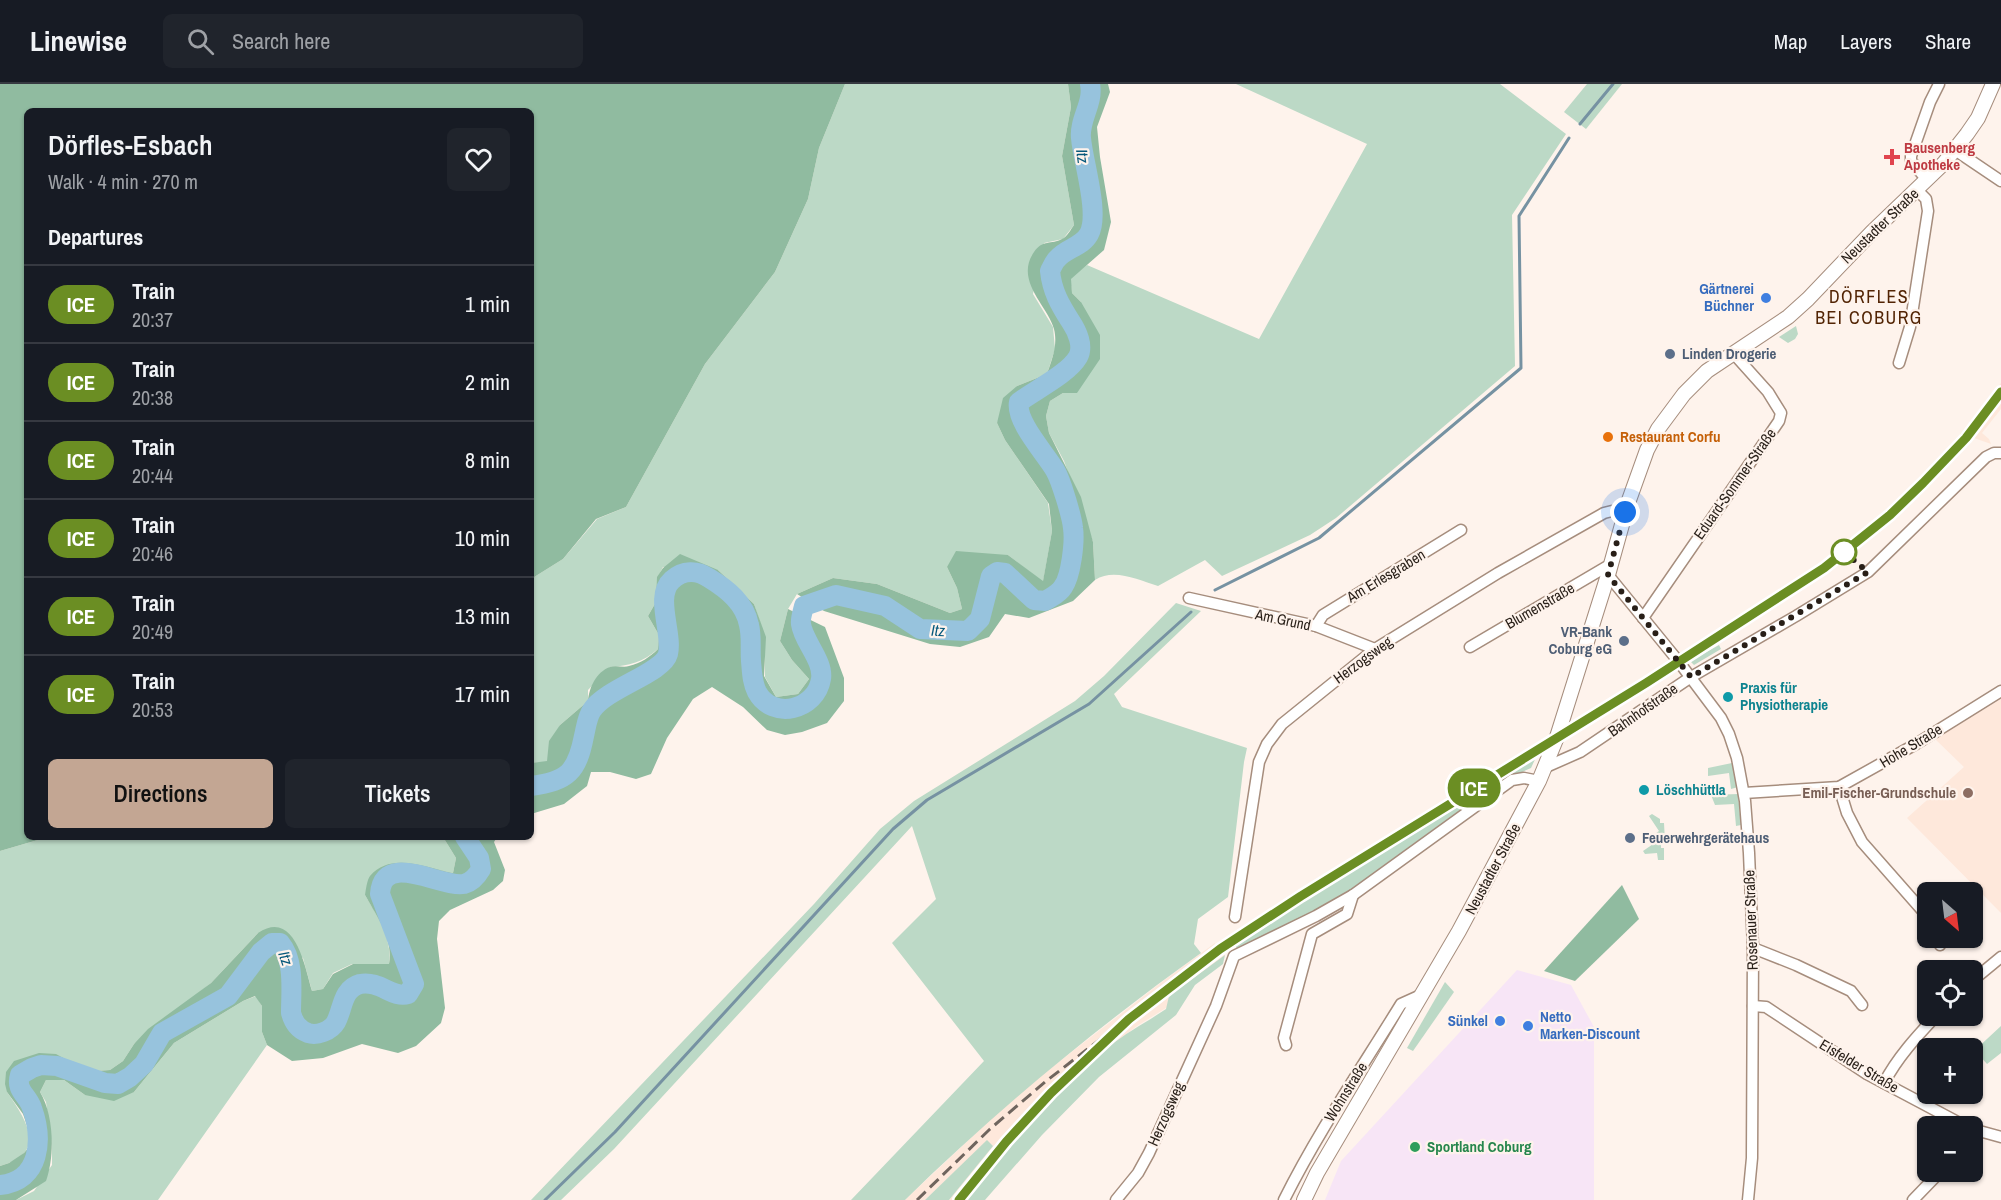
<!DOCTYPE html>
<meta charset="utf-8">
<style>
:root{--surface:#171b24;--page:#20242c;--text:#f1f3f6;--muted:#9ea1a6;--line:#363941;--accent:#c3a693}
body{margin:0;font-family:"Archivo Narrow",sans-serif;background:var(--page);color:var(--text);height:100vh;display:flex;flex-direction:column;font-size:22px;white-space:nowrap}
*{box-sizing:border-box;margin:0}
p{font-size:20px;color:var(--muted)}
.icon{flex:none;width:33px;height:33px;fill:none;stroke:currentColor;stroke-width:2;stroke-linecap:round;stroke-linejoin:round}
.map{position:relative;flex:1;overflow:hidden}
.drawer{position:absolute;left:24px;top:24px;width:510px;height:732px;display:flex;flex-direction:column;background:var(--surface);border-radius:9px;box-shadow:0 2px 4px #0004}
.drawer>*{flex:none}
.badge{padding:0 12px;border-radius:20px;font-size:21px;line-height:39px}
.needle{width:39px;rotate:152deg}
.controls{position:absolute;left:1917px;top:798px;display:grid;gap:12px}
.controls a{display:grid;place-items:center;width:66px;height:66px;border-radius:9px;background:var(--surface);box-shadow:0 2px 4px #0004;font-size:30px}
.you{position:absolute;width:30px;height:30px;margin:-15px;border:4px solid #fff;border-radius:50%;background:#1a73e8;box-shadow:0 0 0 9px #1a73e833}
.map>.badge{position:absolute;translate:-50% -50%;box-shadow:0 0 0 3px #fff}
h2{padding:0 24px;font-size:22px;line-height:54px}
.round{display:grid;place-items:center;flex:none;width:63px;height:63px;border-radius:9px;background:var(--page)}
.head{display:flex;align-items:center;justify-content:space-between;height:102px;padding:0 24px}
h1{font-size:28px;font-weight:600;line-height:45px}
.action{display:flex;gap:12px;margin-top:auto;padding:12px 24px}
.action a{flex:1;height:69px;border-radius:9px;background:var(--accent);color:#111;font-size:24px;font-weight:600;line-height:69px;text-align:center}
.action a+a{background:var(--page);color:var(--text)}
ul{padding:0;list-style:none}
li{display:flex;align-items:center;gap:18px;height:78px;padding:0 24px;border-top:2px solid var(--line)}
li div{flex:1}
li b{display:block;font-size:22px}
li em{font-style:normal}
li .badge{min-width:66px;font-weight:700;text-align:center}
header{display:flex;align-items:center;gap:36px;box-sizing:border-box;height:84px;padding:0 30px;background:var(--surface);border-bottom:2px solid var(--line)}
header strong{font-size:28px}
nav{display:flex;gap:33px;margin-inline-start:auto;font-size:21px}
.search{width:420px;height:54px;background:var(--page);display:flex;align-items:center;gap:15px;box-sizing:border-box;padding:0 21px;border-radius:9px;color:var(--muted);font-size:22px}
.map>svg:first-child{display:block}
</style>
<header>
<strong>Linewise</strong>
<div class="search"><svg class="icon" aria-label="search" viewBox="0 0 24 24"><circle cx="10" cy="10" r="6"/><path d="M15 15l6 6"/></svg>Search here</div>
<nav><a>Map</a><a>Layers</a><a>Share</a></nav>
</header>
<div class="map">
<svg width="2001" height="1116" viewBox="0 0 2001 1116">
<rect width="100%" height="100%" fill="#fef3ec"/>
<!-- commercial -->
<polygon fill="#f7e5f6" points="1517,886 1571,901 1594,943 1594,1116 1325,1116 1341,1077"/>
<!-- built -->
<g fill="#fee8db">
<polygon points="2001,299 2001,325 1982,349 1989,355 1991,360 1974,354 1972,357 1968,355 1918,409 1884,439 1835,479 1759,531 1686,578 1680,572 1743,534 1821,482 1889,428 1935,383 1962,352 1960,350"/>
<polygon points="1670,580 1673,585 1572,648 1574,637"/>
<polygon points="2001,615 2001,829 1907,734 1964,683 1935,655"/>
<polygon points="1540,660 1537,671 1490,698 1235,858 1236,848"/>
<polygon points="1215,859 1216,869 1225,871 1166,924 1137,942 1094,975 1027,1043 967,1116 949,1116 993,1062 987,1057 925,1116 905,1116 992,1034 1033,998 1163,897"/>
</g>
<!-- green -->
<g fill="#bcd9c6">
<path d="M845,0H1068L1071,23L1062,72L1074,141L1063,155L1044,159L1033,210L1053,243L1055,265L1047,290L1017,302L997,339L1005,356L1048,419L1052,447L1043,498L1008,471L947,483L957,504L962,525L950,529L877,500L833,494L797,510L788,525L780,557L792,576L809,595L798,610L776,613L765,593V553L754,520L718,486L663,483L658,493L656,518L648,532L659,551L658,565C643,578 629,582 610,583L588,606V617L560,641L547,678L531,679V495L563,475L597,435L626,423L705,280L775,188L808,115L819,64Z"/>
<path d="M1236,0H1500L1566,50L1512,131L1515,282L1336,434L1310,451L1222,492L1205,476L1158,502C1138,496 1114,484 1095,496L1093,458L1064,377L1049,349L1046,332L1050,317L1063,309L1081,218L1072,209L1070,194L1087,181L1259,255L1367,60Z"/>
<polygon points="1587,0 1622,0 1586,45 1564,28"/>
<polygon points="1796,242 1798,250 1795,255 1788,259 1779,253"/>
<path d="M1176,519L1201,527L1114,610L1122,623L1247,664L1244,678L1228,813L1198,835L1194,860L1201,869C1096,944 997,1026 905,1116H851L984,977L892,859L936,815L912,742L614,1065L561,1116H531L814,820L880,745L914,717L1075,617L1104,592Z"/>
<polygon points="1719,561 1721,565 1694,581 1690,577"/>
<polygon points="1537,671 1531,684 1506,695 1353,807 1237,867 1235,858 1490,698"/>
<polygon points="1732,679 1738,703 1731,705 1729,689 1708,692 1708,684"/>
<polygon points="1738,710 1741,741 1736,742 1734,720 1715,721 1711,711"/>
<polygon points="1652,730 1660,735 1660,739 1664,739 1665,758 1661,759 1661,764 1664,764 1664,776 1658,776 1657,769 1645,770 1643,767 1659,756 1655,750 1659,747 1649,732"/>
<path d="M48,753H443L456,774L453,789L433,785L365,811C377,831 393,856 389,880H352L333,889L323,905L312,907L303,874L258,849L211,899L134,960L123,977L110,986L96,987L84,986L73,981L7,1008C27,1037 48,1069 0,1082V767Z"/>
<path d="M1225,871L1223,880L1195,901L1176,931L1099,993L1042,1051L985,1116H967L1027,1043L1085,984C1093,980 1102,968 1110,962C1127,948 1147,938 1166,925L1169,912Z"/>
<polygon points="1445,898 1454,908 1413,967 1407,964"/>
<polygon points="256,912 262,922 262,948 267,961 158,1116 16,1116 34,1107 52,1081 52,1062 46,1018 40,1008 46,996 64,996 85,1011 134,1008 174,959 243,917"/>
<polygon points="2001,942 2001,969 1987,980 1980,972 1974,972 1974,967"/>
<polygon points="987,1056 993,1062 949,1116 925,1116"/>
</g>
<!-- forest -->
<g fill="#90bba0">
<polygon points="0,0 845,0 819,64 808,115 775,188 705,280 626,423 596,435 563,475 531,495 531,27 27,27 27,753 48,753 0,767"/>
<path d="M1068,0H1108L1110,8L1097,43L1100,73L1111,138L1104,166L1071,195L1072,209L1081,218L1100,251V275L1077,309H1063L1050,317L1046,332L1049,349L1081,413L1093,458L1095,496L1073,517L1029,534L1005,530L989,553L960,563L930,560L824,527L797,510L833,494L877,500L950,529L962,525L957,504L947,483L956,467L1008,471L1043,497L1052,447L1049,420L1005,356L997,339L1003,314L1017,302L1047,290C1052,275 1058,261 1054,245C1048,222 1014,197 1034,168C1043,155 1051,161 1062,155C1067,153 1071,145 1074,141L1062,72L1071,23Z"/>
<path d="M680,470L718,486L754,520L766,553L764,592L776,613L798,610L809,595L792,576L780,557L788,525L825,543L844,594V617L827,639L802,648L785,651L767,646L743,623L712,603L693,615L667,654L651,690L636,695L610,688H591L587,702L564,720L531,730V679L547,677L549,657L560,641L588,617C589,604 596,588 610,583C616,581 624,584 629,582C641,579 650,573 658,565L659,551L648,532L656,518L657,493L663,484Z"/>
<path d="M443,753H497L494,758L505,786L503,797L493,806L450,826L439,837L437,855L445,924L441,939L416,962L398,969L362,960L323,974L292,977L267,961L262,948V922L255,912L243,917L174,959L134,1008L114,1017L85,1011L64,996H46L40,1008C54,1031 55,1072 46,1097L16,1116H0V1082L9,1079L24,1069L30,1062V1050L23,1030L7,1008L5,1000L6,988L14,977L39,969L56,970L85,986L96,987L110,986L123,977L134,960L148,945L211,899L258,849C295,824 305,883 312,907L323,905L333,890L353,880H389C394,856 376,831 365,811C366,805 367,796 370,792C391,767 427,784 453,789L456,774Z"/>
<polygon points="1622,801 1639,835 1575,897 1544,887"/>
</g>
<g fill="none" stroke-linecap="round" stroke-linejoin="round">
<!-- stream -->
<g stroke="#7692a2" stroke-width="3">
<polyline points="1580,40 1613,0"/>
<polyline points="1215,506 1319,454 1521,284 1519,132 1569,54"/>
<polyline points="545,1116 615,1048 893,745 927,716 1089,620 1191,528"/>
</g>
<!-- river -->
<g stroke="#97c3dd" stroke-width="20">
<path d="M531,702C568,697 577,688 584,652C586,644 587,633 592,626C607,604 663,589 668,570C673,549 654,512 672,496C683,486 697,486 709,494C727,505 745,519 749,541C752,553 750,565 751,577C752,588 752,598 757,608C773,637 816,626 821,595C824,577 803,557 801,540C800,535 803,527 804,522L836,511L885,522L920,545L968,547L980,535L991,492L997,488L1005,489L1034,516L1045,517C1051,513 1059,510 1063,503C1071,492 1075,458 1073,444C1072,433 1061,396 1055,386C1045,369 1015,337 1019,318C1035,306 1068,290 1078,273C1084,262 1077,247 1071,238C1060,221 1052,207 1050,187C1052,183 1054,178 1057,175C1066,164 1082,163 1089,150C1100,130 1083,78 1081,54C1079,35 1094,19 1090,0"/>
<path d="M0,1101C41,1097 43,1055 32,1024C28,1011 15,1007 20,991L32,984L41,981L57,982L105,999L118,1000L130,993L144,980L162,949L228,912L261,868L272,859H280C295,877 291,906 291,929C294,939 298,945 308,949C317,952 331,947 336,938C343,925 342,905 360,900C380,896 393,915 408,910L414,900L380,810C383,766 441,804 464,800C472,798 477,792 481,785L479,774L465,753"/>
</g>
<defs>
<g id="minor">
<polyline points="1955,66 2001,97"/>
<polyline points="1927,96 1911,77 1911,72 1930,18 1939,0"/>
<polyline points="1899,279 1910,243 1928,127 1926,115 1917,106"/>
<polyline points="1608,491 1679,578 1721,634 1729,650 1737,674 1745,717 1749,769 1753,864 1752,1074 1748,1116"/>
<polyline points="1189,514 1316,542 1375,565"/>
<polyline points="1643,534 1779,337 1781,329 1768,308 1733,269"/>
<polyline points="1316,542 1323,531 1461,446"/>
<polyline points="1470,563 1611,480"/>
<polyline points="1546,683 1580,668 1691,593 1796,532 1868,488 1986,373 1994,369 2001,369"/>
<polyline points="1839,703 1847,729 1862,758 1928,833"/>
<polyline points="1744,709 1839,703 1916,660 2001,607"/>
<polyline points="1235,833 1259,678 1267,660 1282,640 1375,565 1498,489 1604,429 1612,427 1625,428"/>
<polyline points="1939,854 1940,861"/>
<polyline points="1753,864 1796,881 1851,907 1862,921"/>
<polyline points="1972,897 2001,873"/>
<polyline points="1753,922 1766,923 1867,990 1965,1042"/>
<polyline points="1286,961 1284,954 1312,850 1347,830 1353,811"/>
<path d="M1884,999C1897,974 1917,952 1936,932"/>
<polyline points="1972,1045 2001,1053"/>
<polyline points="1116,1116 1138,1089 1149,1069 1216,922 1234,872 1316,832 1353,811 1512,696 1524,694 1539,697"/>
<path d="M1284,1116C1318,1048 1361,985 1401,920L1421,911"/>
<polyline points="1913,1116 1940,1088"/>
</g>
<polyline id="tertiary" points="1304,1116 1317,1089 1459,847 1539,697 1557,653 1608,491 1628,419 1647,366 1658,345 1684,310 1707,287 1788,233 1808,215 1872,148 1944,79 1967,50 1978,34 1993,0"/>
</defs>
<!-- minor casing -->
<use href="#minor" stroke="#a68d7d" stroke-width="13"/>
<!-- tertiary casing -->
<use href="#tertiary" stroke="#a68d7d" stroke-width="16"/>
<!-- minor -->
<use href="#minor" stroke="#fff" stroke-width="10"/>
<!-- tertiary -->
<use href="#tertiary" stroke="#fff" stroke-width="14"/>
<!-- rail -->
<g stroke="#6f655e" stroke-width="3" stroke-dasharray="12 6" stroke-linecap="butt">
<polyline points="917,1116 990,1045 1045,998 1183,891 1301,812 1645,599 1824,484 1890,431 1923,399 1966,354 2001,308"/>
<path d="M959,1116C997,1064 1042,1017 1088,973"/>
</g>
</g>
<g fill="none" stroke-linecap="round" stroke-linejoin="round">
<defs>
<polyline id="line" points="959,1116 1006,1058 1051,1009 1129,935 1220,865 1301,812 1646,599 1824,484 1890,431 1923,399 1966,354 2001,308"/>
</defs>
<!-- line casing -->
<use href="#line" stroke="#fff" stroke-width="14"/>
<!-- line -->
<use href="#line" stroke="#6b8e23" stroke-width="9"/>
<!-- walk -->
<polyline stroke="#281f18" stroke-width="6" stroke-dasharray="0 10.8" points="1625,428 1608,491 1691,593 1868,488 1844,468"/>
</g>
<!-- markers -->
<path fill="#e0444e" stroke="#fef3ec" stroke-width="2" d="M1889 64h6v6h6v6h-6v6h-6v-6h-6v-6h6z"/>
<g fill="#3f7fe0" stroke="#fef3ec" stroke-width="2">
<circle cx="1766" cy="214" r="6"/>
<circle cx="1500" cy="937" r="6"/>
<circle cx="1528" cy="942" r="6"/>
</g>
<g fill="#5c6f8a" stroke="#fef3ec" stroke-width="2">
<circle cx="1670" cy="270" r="6"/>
<circle cx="1624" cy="557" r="6"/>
<circle cx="1630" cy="754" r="6"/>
</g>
<circle fill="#e8710a" stroke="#fef3ec" stroke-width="2" cx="1608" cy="353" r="6"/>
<circle fill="#fff" stroke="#6b8e23" stroke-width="3" cx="1844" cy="468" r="12"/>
<g fill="#0f9aa8" stroke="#fef3ec" stroke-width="2">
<circle cx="1728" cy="613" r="6"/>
<circle cx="1644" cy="706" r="6"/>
</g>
<circle fill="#8d6e63" stroke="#fef3ec" stroke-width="2" cx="1968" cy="709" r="6"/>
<circle fill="#2e9e5b" stroke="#fef3ec" stroke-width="2" cx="1415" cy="1063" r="6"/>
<g text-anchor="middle" stroke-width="4.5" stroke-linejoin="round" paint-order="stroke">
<!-- health labels -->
<g font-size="15" font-weight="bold" fill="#be3a42" stroke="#fef3ec" text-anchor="start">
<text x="1904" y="69">Bausenberg<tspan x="1904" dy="17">Apotheke</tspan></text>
</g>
<!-- street labels -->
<g font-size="15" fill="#281f18" stroke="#fef3ec">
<text transform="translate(1880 142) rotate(-44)" y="5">Neustadter Straße</text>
<text transform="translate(1735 400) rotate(-55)" y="5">Eduard-Sommer-Straße</text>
<text transform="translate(1386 492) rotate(-31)" y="5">Am Erlesgraben</text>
<text transform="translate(1540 522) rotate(-30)" y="5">Blumenstraße</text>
<text transform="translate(1283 536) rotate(12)" y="5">Am Grund</text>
<text transform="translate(1363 576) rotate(-36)" y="5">Herzogsweg</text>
<text transform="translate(1643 626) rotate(-35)" y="5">Bahnhofstraße</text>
<text transform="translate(1911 662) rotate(-31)" y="5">Hohe Straße</text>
<text transform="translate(1493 785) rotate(-62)" y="5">Neustadter Straße</text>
<text transform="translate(1751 836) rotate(-92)" y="5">Rosenauer Straße</text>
<text transform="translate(1859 982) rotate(31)" y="5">Eisfelder Straße</text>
<text transform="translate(1346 1008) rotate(-58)" y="5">Wohnstraße</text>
<text transform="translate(1166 1030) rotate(-66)" y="5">Herzogsweg</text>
</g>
<!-- shop labels -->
<g font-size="15" font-weight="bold" fill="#366cbe" stroke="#fef3ec" text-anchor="end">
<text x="1754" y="210">Gärtnerei<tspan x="1754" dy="17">Büchner</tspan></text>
<text x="1540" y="938" text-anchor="start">Netto<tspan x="1540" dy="17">Marken-Discount</tspan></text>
<text x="1488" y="942">Sünkel</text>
</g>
<!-- service labels -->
<g font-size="15" font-weight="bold" fill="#4e5e75" stroke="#fef3ec" text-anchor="start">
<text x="1682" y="275">Linden Drogerie</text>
<text x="1612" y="553" text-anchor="end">VR-Bank<tspan x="1612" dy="17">Coburg eG</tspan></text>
<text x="1642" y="759">Feuerwehrgerätehaus</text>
</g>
<!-- food labels -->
<g font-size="15" font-weight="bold" fill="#c56008" stroke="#fef3ec" text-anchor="start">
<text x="1620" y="358">Restaurant Corfu</text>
</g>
<!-- culture labels -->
<g font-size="15" font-weight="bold" fill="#0d838f" stroke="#fef3ec" text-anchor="start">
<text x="1740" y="609">Praxis für<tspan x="1740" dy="17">Physiotherapie</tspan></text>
<text x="1656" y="711">Löschhüttla</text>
</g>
<!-- education labels -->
<g font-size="15" font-weight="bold" fill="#785e54" stroke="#fef3ec" text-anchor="end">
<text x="1956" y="714">Emil-Fischer-Grundschule</text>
</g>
<!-- leisure labels -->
<g font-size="15" font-weight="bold" fill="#27864d" stroke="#fef3ec" text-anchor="start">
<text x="1427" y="1068">Sportland Coburg</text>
</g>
<!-- water labels -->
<g font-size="16" font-style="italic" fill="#06587b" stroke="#fef3ec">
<text transform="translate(1083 72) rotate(82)" y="6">Itz</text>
<text transform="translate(938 546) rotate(3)" y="6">Itz</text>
<text transform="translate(286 874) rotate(71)" y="6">Itz</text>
</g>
<!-- quarter labels -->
<g font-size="18" letter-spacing="1.5" fill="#522404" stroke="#fef3ec">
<text x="1869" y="219">DÖRFLES<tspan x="1869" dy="21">BEI COBURG</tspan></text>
</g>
</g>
</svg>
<div class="controls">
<a><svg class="needle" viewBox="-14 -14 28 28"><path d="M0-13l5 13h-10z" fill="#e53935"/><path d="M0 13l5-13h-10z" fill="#9ea1a6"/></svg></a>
<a><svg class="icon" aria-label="locate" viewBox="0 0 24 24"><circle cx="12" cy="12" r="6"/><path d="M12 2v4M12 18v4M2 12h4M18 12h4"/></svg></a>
<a>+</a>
<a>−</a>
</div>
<div class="you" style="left:1625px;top:428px"></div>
<b class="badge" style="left:1474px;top:704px;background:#6b8e23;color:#fff">ICE</b>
<section class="drawer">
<div class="head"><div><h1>Dörfles-Esbach</h1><p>Walk · 4 min · 270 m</p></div><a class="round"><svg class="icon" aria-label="heart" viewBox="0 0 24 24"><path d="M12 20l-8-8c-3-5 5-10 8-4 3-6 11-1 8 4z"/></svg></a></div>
<h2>Departures</h2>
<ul>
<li><span class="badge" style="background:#6b8e23;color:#fff">ICE</span><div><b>Train</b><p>20:37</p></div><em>1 min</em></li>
<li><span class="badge" style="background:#6b8e23;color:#fff">ICE</span><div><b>Train</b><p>20:38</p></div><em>2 min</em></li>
<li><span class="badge" style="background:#6b8e23;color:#fff">ICE</span><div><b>Train</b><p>20:44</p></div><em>8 min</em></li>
<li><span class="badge" style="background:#6b8e23;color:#fff">ICE</span><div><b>Train</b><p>20:46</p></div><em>10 min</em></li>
<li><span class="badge" style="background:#6b8e23;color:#fff">ICE</span><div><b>Train</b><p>20:49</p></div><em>13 min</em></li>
<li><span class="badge" style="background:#6b8e23;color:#fff">ICE</span><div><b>Train</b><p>20:53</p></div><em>17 min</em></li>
</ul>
<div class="action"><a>Directions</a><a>Tickets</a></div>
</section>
</div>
